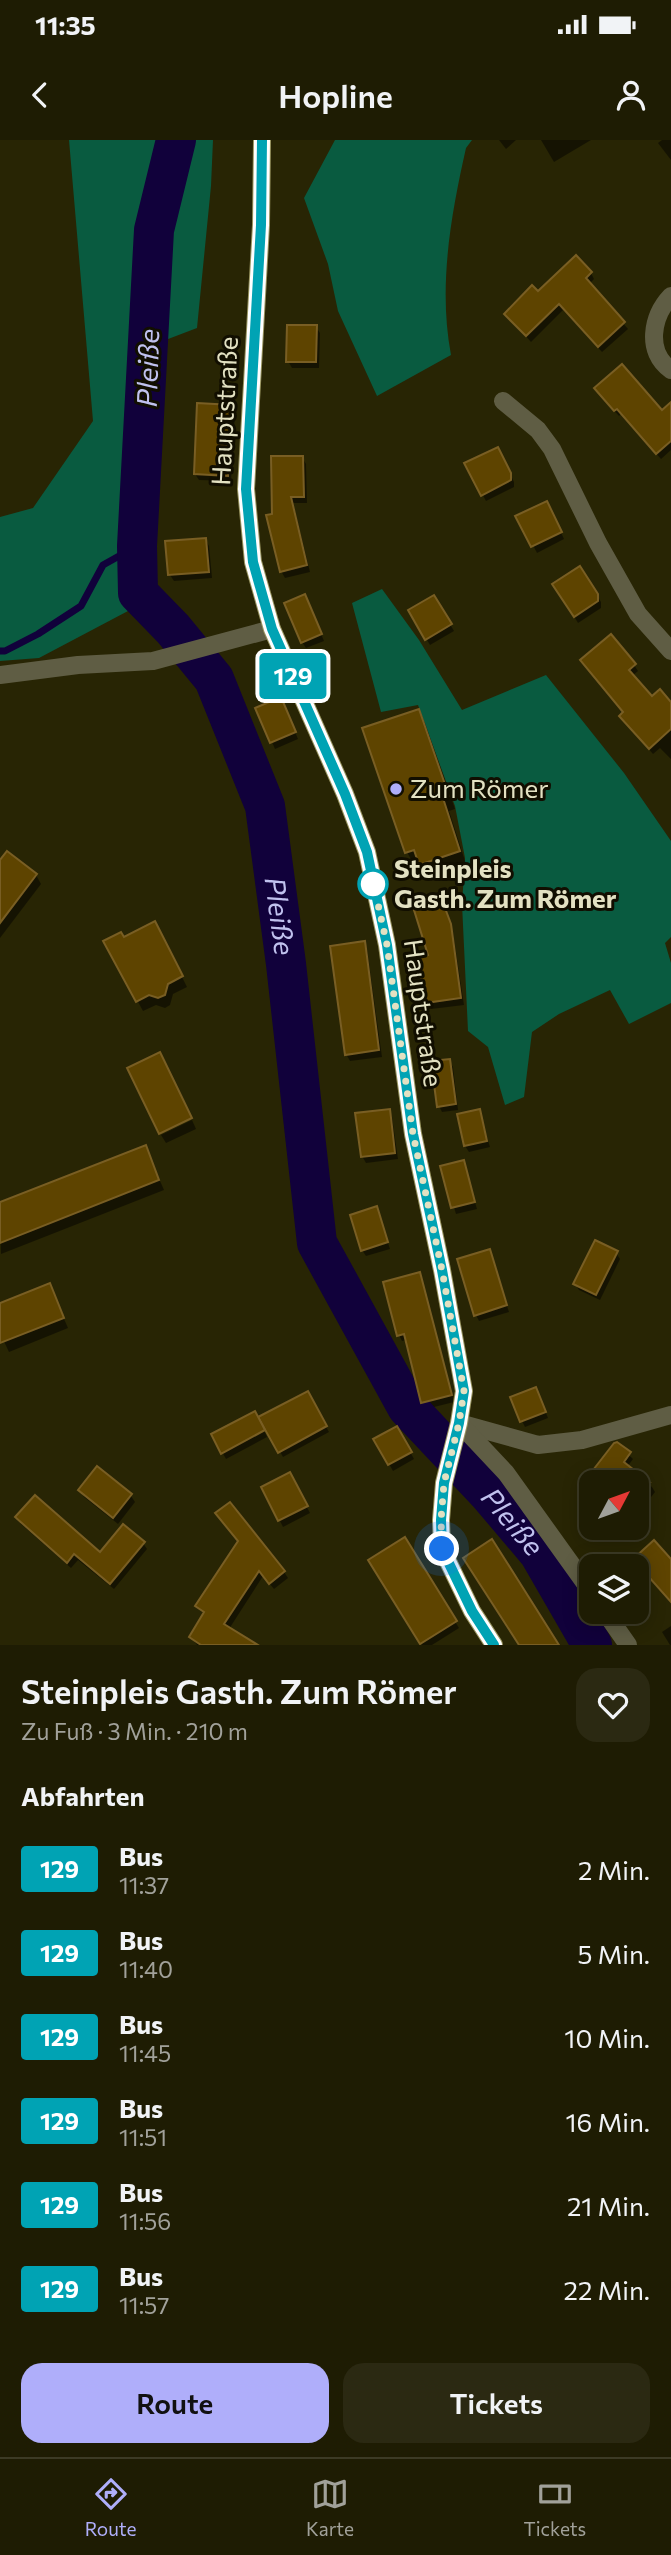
<!DOCTYPE html>
<html lang="de">
<meta charset="utf-8">
<style>
:root{--surface:#1e1c03;--page:#2b2912;--text:#f1f3f6;--muted:#a1a19a;--line:#3c3a25;--accent:#afaefa}
body{margin:0;font-family:Commissioner,sans-serif;background:var(--page);color:var(--text);height:100vh;display:flex;flex-direction:column;font-size:26px;white-space:nowrap}
*{box-sizing:border-box;margin:0}
p{font-size:23px;color:var(--muted)}
.icon{flex:none;width:38px;height:38px;fill:none;stroke:currentColor;stroke-width:2;stroke-linecap:round;stroke-linejoin:round}
.map{position:relative;height:1505px;overflow:hidden}
.sheet{display:flex;flex-direction:column;background:var(--surface);flex:1}
.sheet>*{flex:none}
.badge{padding:0 14px;border-radius:5px;font-size:24px;line-height:46px}
.needle{width:46px;rotate:49deg}
.buttons{position:absolute;left:579px;top:1330px;display:grid;gap:14px}
.buttons a{display:grid;place-items:center;width:70px;height:70px;border-radius:14px;background:var(--surface);box-shadow:0 4px 18px #0003,0 0 0 2px var(--line);font-size:35px}
.you{position:absolute;width:35px;height:35px;margin:-18px;border:5px solid #fff;border-radius:50%;background:#1a73e8;box-shadow:0 0 0 10px #1a73e833}
.map>.badge{position:absolute;translate:-50% -50%;box-shadow:0 0 0 4px #fff}
h2{padding:0 21px;font-size:26px;line-height:63px}
.round{display:grid;place-items:center;flex:none;width:74px;height:74px;border-radius:21px;background:var(--page)}
.overview{display:flex;align-items:center;justify-content:space-between;height:119px;padding:0 21px}
h1{font-size:33px;font-weight:600;line-height:52px}
.primary-button{display:flex;gap:14px;margin-top:auto;padding:14px 21px}
.primary-button a{flex:1;height:80px;border-radius:21px;background:var(--accent);color:#111;font-size:28px;font-weight:600;line-height:80px;text-align:center}
.primary-button a+a{background:var(--page);color:var(--text)}
ul{padding:0;list-style:none}
li{display:flex;align-items:center;gap:21px;height:84px;padding:0 21px}
li div{flex:1}
li b{display:block;font-size:26px}
li em{font-style:normal}
li .badge{min-width:77px;font-weight:700;text-align:center}
.status{display:flex;justify-content:space-between;align-items:center;height:49px;padding:0 35px;background:var(--surface);direction:ltr}
.status svg{height:19px;fill:currentColor}
header{display:flex;justify-content:space-between;align-items:center;height:91px;padding:0 21px;background:var(--surface);font-size:32px;font-weight:600}
.dock{display:flex;justify-content:space-around;align-items:center;height:98px;border-top:2px solid var(--line);background:var(--surface);font-size:19px;color:var(--muted)}
.dock a{display:grid;justify-items:center;gap:4px}
.dock .active{color:var(--accent)}
.map>svg:first-child{display:block}
</style>
<div class="status"><b>11:35</b><svg viewBox="0 0 49 12"><path d="M0 12V9h3v3zM5 12V6h3v6zM10 12V3h3v9zM15 12V0h3v12zM26 1h20v11H26zM47 4h2v5h-2z"/></svg></div>
<header><svg class="icon" aria-label="back" viewBox="0 0 24 24"><path d="M15 5l-7 7 7 7"/></svg>Hopline<svg class="icon" aria-label="person" viewBox="0 0 24 24"><circle cx="12" cy="8" r="4"/><path d="M4 21q1-7 8-7t8 7"/></svg></header>
<div class="map">
<svg width="671" height="1505" viewBox="0 0 671 1505">
<rect width="100%" height="100%" fill="#282504"/>
<!-- green -->
<g fill="#095b40">
<polygon points="69,0 213,0 211,46 197,188 155,204 128,471 39,518 0,521 0,377 33,368 93,281"/>
<path d="M335,0H472L466,8C451,75 438,146 451,215L377,256L338,171L328,124L304,58Z"/>
<polygon points="382,449 419,500 462,570 546,535 624,633 671,701 671,797 665,803 671,823 671,863 629,884 610,850 559,874 532,892 524,957 505,965 488,907 468,891 462,764 465,718 455,666 418,565 381,572 352,463"/>
</g>
<!-- shadow -->
<g fill="#0007">
<polygon points="499,0 516,0 506,9"/>
<polygon points="541,0 591,0 554,22"/>
<polygon points="662,0 671,0 671,20 658,3"/>
<polygon points="591,133 594,139 589,144 628,189 602,212 563,170 531,202 506,174 538,154"/>
<polygon points="316,187 320,193 319,228 292,228 288,221"/>
<polygon points="600,255 671,276 671,310 661,319 621,274 619,276"/>
<polygon points="231,266 235,273 231,341 199,340 195,334"/>
<polygon points="501,315 514,342 514,347 486,361 466,324"/>
<polygon points="302,317 306,324 307,363 293,363 310,432 285,438 281,431 273,376"/>
<polygon points="550,369 564,399 537,413 518,376"/>
<polygon points="205,399 209,406 212,438 174,441 170,435"/>
<polygon points="580,428 601,462 601,468 578,483 555,444"/>
<polygon points="434,457 454,491 430,505 410,471"/>
<polygon points="308,463 324,501 306,508 302,502"/>
<polygon points="582,520 634,525 638,531 632,536 652,559 671,565 671,619 660,608 653,614 625,582 624,573"/>
<polygon points="284,566 298,599 275,609 258,569"/>
<polygon points="418,571 425,583 455,669 449,671 466,724 428,737 420,723 414,725 407,712"/>
<polygon points="0,723 36,735 41,744 0,798"/>
<polygon points="445,769 453,793 464,865 431,869 427,863 420,818 431,817"/>
<polygon points="160,793 187,847 173,854 170,865 165,868 156,865 143,871 105,801"/>
<polygon points="364,803 367,809 382,917 350,921 346,914"/>
<polygon points="449,921 453,927 458,970 442,972 439,966"/>
<polygon points="389,970 392,977 398,1019 366,1023 362,1016"/>
<polygon points="479,971 490,1007 469,1012 465,1006"/>
<polygon points="192,980 196,989 166,1003 161,995"/>
<polygon points="145,1007 164,1050 1,1114 0,1064"/>
<polygon points="463,1022 477,1069 456,1074 442,1027"/>
<polygon points="376,1068 390,1109 366,1116 362,1110"/>
<polygon points="489,1111 509,1172 479,1181 476,1175"/>
<polygon points="616,1113 620,1119 600,1160 579,1150 575,1144"/>
<polygon points="419,1134 422,1141 454,1262 426,1269 423,1263 407,1200 402,1201 399,1195"/>
<polygon points="49,1145 68,1188 9,1212 0,1193 0,1165"/>
<polygon points="307,1253 329,1292 283,1317 263,1281 260,1282 267,1297 226,1319 213,1295 258,1279"/>
<polygon points="539,1256 548,1278 525,1287 522,1281"/>
<polygon points="397,1288 414,1319 393,1331 376,1300"/>
<polygon points="617,1304 633,1319 627,1327 652,1347 655,1352 640,1371 637,1368 637,1342 599,1342 592,1334"/>
<polygon points="98,1329 131,1356 135,1362 118,1384 84,1357 80,1350"/>
<polygon points="289,1334 310,1373 283,1387 263,1347"/>
<polygon points="18,1378 100,1415 143,1403 147,1409 114,1449 78,1420 71,1428 21,1384"/>
<polygon points="221,1380 284,1432 288,1438 274,1449 263,1436 229,1489 251,1505 197,1505 191,1497 205,1475 197,1466 239,1402"/>
<polygon points="404,1400 459,1488 432,1505 422,1505 370,1421"/>
<polygon points="671,1486 671,1505 670,1505 662,1492"/>
</g>
<g fill="none" stroke-linecap="round" stroke-linejoin="round">
<!-- stream -->
<polyline stroke="#11013b" stroke-width="7" points="0,511 5,511 38,494 81,466 103,425 137,406"/>
<!-- river -->
<path stroke="#11013b" stroke-width="40" id="s1" d="M176,0L154,90L137,406L138,453L173,489L214,539L265,666L286,824L317,1103L407,1267L489,1354L539,1413L592,1505"/>
</g>
<!-- building -->
<g fill="#5e4400" stroke="#795e23" stroke-width="2">
<polygon points="576,115 592,132 586,138 625,182 598,207 559,164 526,196 504,174 532,145 538,151"/>
<polygon points="287,185 317,185 316,222 286,222"/>
<polygon points="622,224 662,270 671,262 671,301 656,314 617,269 614,271 594,248"/>
<polygon points="197,263 232,265 228,336 194,334"/>
<polygon points="498,307 511,333 511,340 481,356 464,323"/>
<polygon points="271,316 303,316 304,357 291,357 307,425 280,432 266,375 272,374"/>
<polygon points="547,361 562,392 531,407 515,376"/>
<polygon points="206,398 209,432 168,435 165,401"/>
<polygon points="580,426 598,454 598,461 574,477 552,444"/>
<polygon points="305,454 322,494 301,503 284,463"/>
<polygon points="434,455 452,484 425,500 408,470"/>
<polygon points="611,494 636,524 629,530 652,556 660,549 671,562 671,589 649,609 619,576 623,572 580,520"/>
<polygon points="281,557 296,592 270,603 255,568"/>
<polygon points="419,569 449,656 443,658 460,711 419,725 414,710 405,713 362,588"/>
<polygon points="7,711 37,734 0,783 0,720"/>
<polygon points="442,760 451,784 461,858 425,863 418,817 428,815 414,770"/>
<polygon points="155,781 183,836 168,844 165,855 158,858 149,855 136,862 103,801 121,792 124,797"/>
<polygon points="365,801 379,910 345,915 330,806"/>
<polygon points="160,912 192,978 159,994 127,928"/>
<polygon points="450,919 456,964 437,967 431,921"/>
<polygon points="390,969 395,1013 361,1017 355,973"/>
<polygon points="480,969 487,1001 464,1006 457,974"/>
<polygon points="146,1005 159,1040 0,1103 0,1062"/>
<polygon points="464,1020 475,1062 451,1068 440,1026"/>
<polygon points="377,1066 388,1102 361,1111 350,1075"/>
<polygon points="595,1100 618,1111 596,1155 573,1144"/>
<polygon points="490,1109 507,1165 474,1176 457,1119"/>
<polygon points="420,1132 452,1255 421,1263 404,1194 397,1196 383,1142"/>
<polygon points="50,1143 64,1178 0,1203 0,1163"/>
<polygon points="536,1247 546,1272 520,1282 510,1257"/>
<polygon points="308,1251 327,1286 278,1313 258,1277"/>
<polygon points="255,1271 265,1290 221,1314 211,1294"/>
<polygon points="397,1286 412,1312 388,1325 373,1299"/>
<polygon points="617,1302 631,1312 624,1322 649,1342 600,1342 590,1334 614,1303"/>
<polygon points="97,1326 132,1354 113,1378 78,1350"/>
<polygon points="290,1332 308,1366 278,1381 261,1347"/>
<polygon points="35,1355 100,1412 123,1384 145,1402 110,1444 74,1414 67,1423 15,1377"/>
<polygon points="230,1362 285,1431 269,1444 259,1431 224,1484 258,1505 201,1505 189,1497 204,1472 195,1466 238,1401 215,1373"/>
<polygon points="405,1397 457,1481 420,1504 368,1420"/>
<polygon points="492,1399 518,1440 559,1505 519,1505 463,1418"/>
<polygon points="654,1400 671,1419 671,1462 633,1419"/>
</g>
<g fill="none" stroke-linecap="round" stroke-linejoin="round">
<!-- minor -->
<g stroke="#5f5d44" stroke-width="18">
<path d="M671,156C652,176 645,212 671,230"/>
<polyline points="503,261 538,290 552,309 598,403 638,474 671,511"/>
<polyline points="0,535 78,525 153,521 272,489"/>
<polyline points="459,1283 538,1305 582,1300 671,1275"/>
<polyline points="459,1283 506,1333 592,1453"/>
<polyline points="605,1472 628,1505"/>
</g>
<!-- major -->
<polyline stroke="#999561" stroke-width="18" points="262,0 261,85 246,349 253,422 272,489 345,654 367,712 387,805 413,994 442,1130 464,1251 459,1283 444,1343 441,1380 442,1409 472,1471 494,1505"/>
</g>
<g fill="none" stroke-linecap="round" stroke-linejoin="round">
<defs>
<polyline id="line" points="262,0 261,85 246,349 253,422 272,489 345,654 367,712 387,805 413,994 442,1130 464,1251 459,1283 444,1343 441,1380 442,1409 472,1471 494,1505"/>
</defs>
<!-- line casing -->
<use href="#line" stroke="#fff" stroke-width="16"/>
<!-- line -->
<use href="#line" stroke="#00a3b4" stroke-width="10"/>
<!-- walk -->
<polyline stroke="#e3e1c2" stroke-width="7" stroke-dasharray="0 12.6" points="373,744 372,737 387,805 413,994 442,1130 464,1251 459,1283 444,1343 441,1380 442,1409"/>
</g>
<!-- markers -->
<circle fill="#afaefa" stroke="#110e00" stroke-width="2.5" cx="396" cy="649" r="7"/>
<circle fill="#fff" stroke="#00a3b4" stroke-width="3.5" cx="373" cy="744" r="14"/>
<g text-anchor="middle" stroke-width="6" stroke-linejoin="round" paint-order="stroke">
<!-- street labels -->
<g font-size="26" fill="#e3e1c2" stroke="#110e00">
<text transform="translate(225 271) rotate(-87)" y="9">Hauptstraße</text>
<text transform="translate(423 873) rotate(82)" y="9">Hauptstraße</text>
</g>
<!-- poi labels -->
<g font-size="26" fill="#e3e1c2" stroke="#110e00" text-anchor="start">
<text x="410" y="658">Zum Römer</text>
</g>
<!-- stop labels -->
<g font-size="26" font-weight="bold" fill="#e3e1c2" stroke="#110e00" text-anchor="start">
<text x="394" y="738">Steinpleis<tspan x="394" dy="30">Gasth. Zum Römer</tspan></text>
</g>
<!-- water labels -->
<g font-size="28" font-style="italic" fill="#c0c1ee" stroke="#110e00">
<text transform="translate(148 228) rotate(-88)" y="10">Pleiße</text>
<text dy="10" stroke="none"><textPath href="#s1" startOffset="819">Pleiße</textPath></text>
<text dy="10" stroke="none"><textPath href="#s1" startOffset="1491">Pleiße</textPath></text>
</g>
</g>
</svg>
<div class="buttons">
<a><svg class="needle" viewBox="-14 -14 28 28"><path d="M0-13l5 13h-10z" fill="#e53935"/><path d="M0 13l5-13h-10z" fill="#a1a19a"/></svg></a>
<a><svg class="icon" aria-label="layers" viewBox="0 0 24 24"><path d="M12 4l9 5-9 5-9-5zM3 14l9 5 9-5"/></svg></a>
</div>
<div class="you" style="left:442px;top:1409px"></div>
<b class="badge" style="left:293px;top:536px;background:#00a3b4;color:#fff">129</b>
</div>
<section class="sheet">
<div class="overview"><div><h1>Steinpleis Gasth. Zum Römer</h1><p>Zu Fuß · 3 Min. · 210 m</p></div><a class="round"><svg class="icon" aria-label="heart" viewBox="0 0 24 24"><path d="M12 20l-8-8c-3-5 5-10 8-4 3-6 11-1 8 4z"/></svg></a></div>
<h2>Abfahrten</h2>
<ul>
<li><span class="badge" style="background:#00a3b4;color:#fff">129</span><div><b>Bus</b><p>11:37</p></div><em>2 Min.</em></li>
<li><span class="badge" style="background:#00a3b4;color:#fff">129</span><div><b>Bus</b><p>11:40</p></div><em>5 Min.</em></li>
<li><span class="badge" style="background:#00a3b4;color:#fff">129</span><div><b>Bus</b><p>11:45</p></div><em>10 Min.</em></li>
<li><span class="badge" style="background:#00a3b4;color:#fff">129</span><div><b>Bus</b><p>11:51</p></div><em>16 Min.</em></li>
<li><span class="badge" style="background:#00a3b4;color:#fff">129</span><div><b>Bus</b><p>11:56</p></div><em>21 Min.</em></li>
<li><span class="badge" style="background:#00a3b4;color:#fff">129</span><div><b>Bus</b><p>11:57</p></div><em>22 Min.</em></li>
</ul>
<div class="primary-button"><a>Route</a><a>Tickets</a></div>
</section>
<nav class="dock">
<a class="active"><svg class="icon" aria-label="directions" viewBox="0 0 24 24"><path d="M12 3l9 9-9 9-9-9zM9 14v-3h6M13 9l2 2-2 2"/></svg>Route</a>
<a><svg class="icon" aria-label="map" viewBox="0 0 24 24"><path d="M3 6l6-2 6 2 6-2v14l-6 2-6-2-6 2zM9 4v14M15 6v14"/></svg>Karte</a>
<a><svg class="icon" aria-label="tickets" viewBox="0 0 24 24"><path d="M3 7h18v10H3zM15 7v10"/></svg>Tickets</a>
</nav>
